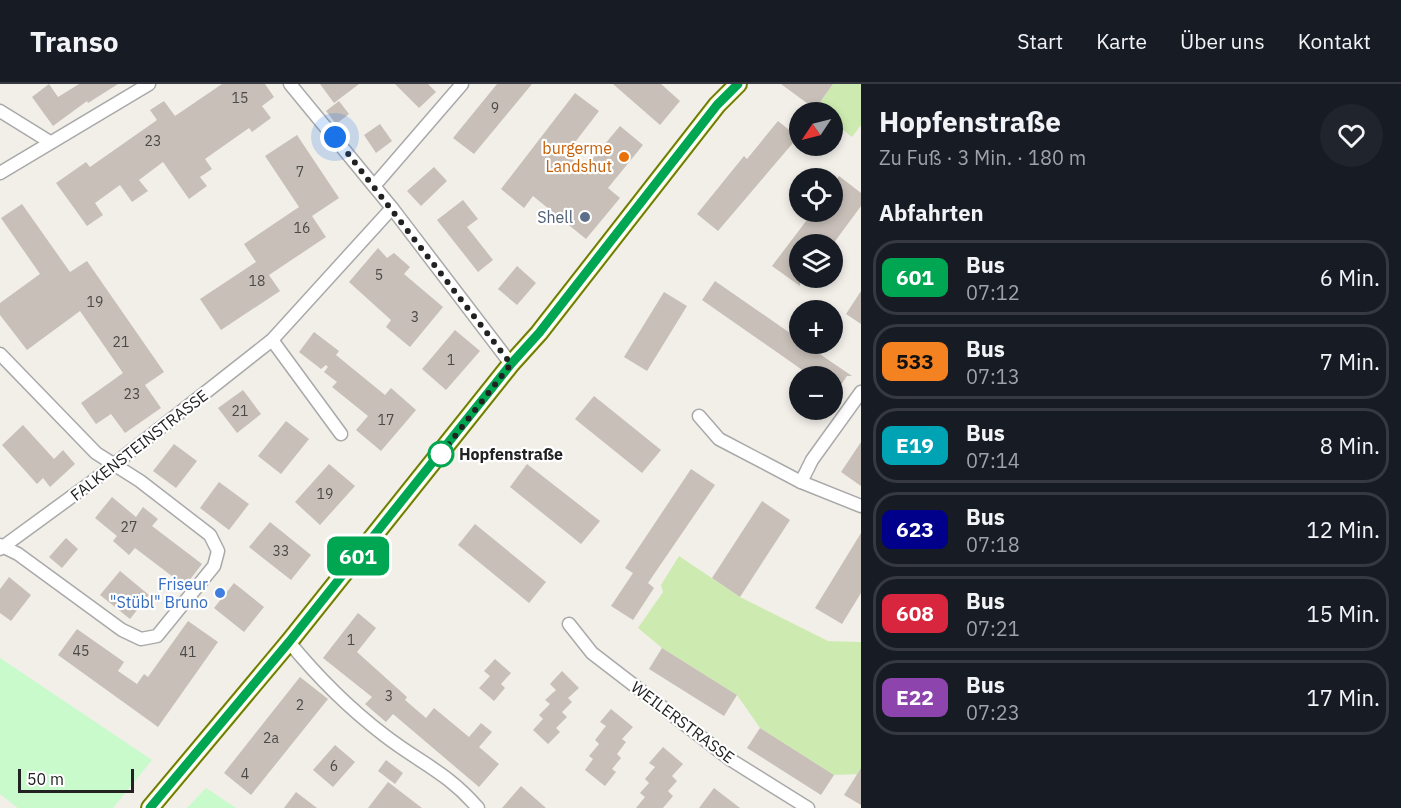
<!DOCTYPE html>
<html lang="de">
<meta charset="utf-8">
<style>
:root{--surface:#171b24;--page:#20242c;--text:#f1f3f6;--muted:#9ea1a6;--line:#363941}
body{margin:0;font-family:"IBM Plex Sans",sans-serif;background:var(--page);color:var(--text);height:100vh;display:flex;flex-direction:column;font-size:22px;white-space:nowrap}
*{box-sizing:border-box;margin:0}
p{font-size:20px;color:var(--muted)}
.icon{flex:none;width:33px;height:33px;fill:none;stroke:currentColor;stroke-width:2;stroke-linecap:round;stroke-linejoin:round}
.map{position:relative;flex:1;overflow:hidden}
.details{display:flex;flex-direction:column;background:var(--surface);width:540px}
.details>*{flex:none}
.badge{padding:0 12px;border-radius:9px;font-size:21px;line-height:39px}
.needle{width:39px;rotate:235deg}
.buttons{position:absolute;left:789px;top:18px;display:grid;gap:12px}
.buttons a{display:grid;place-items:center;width:54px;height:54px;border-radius:50%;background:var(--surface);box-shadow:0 3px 9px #0003;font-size:30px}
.scale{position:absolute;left:18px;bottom:15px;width:116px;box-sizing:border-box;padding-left:6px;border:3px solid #222;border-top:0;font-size:16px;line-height:21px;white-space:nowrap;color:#222;-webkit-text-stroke:4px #fff;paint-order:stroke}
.you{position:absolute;width:30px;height:30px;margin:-15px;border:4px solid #fff;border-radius:50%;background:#1a73e8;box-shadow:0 0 0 9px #1a73e833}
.map>.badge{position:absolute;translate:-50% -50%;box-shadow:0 0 0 3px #fff}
h2{padding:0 18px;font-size:22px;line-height:54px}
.round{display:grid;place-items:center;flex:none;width:63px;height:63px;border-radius:32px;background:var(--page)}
.overview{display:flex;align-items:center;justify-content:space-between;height:102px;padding:0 18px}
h1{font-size:28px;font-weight:800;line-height:45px}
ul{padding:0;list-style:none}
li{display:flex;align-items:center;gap:18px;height:75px;margin:0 12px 9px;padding:0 6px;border:3px solid var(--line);border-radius:24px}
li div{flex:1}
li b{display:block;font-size:22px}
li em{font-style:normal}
li .badge{min-width:66px;font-weight:700;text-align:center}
header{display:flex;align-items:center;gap:36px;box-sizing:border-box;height:84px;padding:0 30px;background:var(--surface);border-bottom:2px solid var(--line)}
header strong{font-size:28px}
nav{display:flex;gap:33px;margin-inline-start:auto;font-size:21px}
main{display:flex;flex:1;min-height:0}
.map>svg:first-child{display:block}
</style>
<header>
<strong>Transo</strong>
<nav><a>Start</a><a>Karte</a><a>Über uns</a><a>Kontakt</a></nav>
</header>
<main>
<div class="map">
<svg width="861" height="724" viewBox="0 0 861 724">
<rect width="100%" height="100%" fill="#f2efe9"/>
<!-- grass -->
<g fill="#cdebb0">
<polygon points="833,0 861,0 861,41 852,53 833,38 832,28 820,28 815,25"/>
<polygon points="679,472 740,513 828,557 861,558 861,690 834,691 760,644 737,611 662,564 638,544 663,508 661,501"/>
</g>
<!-- park -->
<g fill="#c8facc">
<polygon points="0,574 152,676 113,724 18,724 0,710"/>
<polygon points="206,704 236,724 187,724"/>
</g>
<!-- building -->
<g fill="#c7bfb8">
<polygon points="49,0 58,13 79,0 118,0 88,19 87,17 53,42 32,13"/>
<polygon points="222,0 265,0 274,13 262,22 271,34 252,48 249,44 205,75 212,85 200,93 207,102 189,115 163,78 139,96 148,107 132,118 120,101 95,119 103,131 87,142 56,99 86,78 90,83 157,36 150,26 164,17 175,32"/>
<polygon points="320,0 359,0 334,19"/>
<polygon points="395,0 428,0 436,8 419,24"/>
<polygon points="497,0 532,0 474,70 453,54"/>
<polygon points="613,0 661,0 680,17 660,41"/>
<polygon points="781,0 833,0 815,25"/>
<polygon points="575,9 599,27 566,70 584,85 620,42 643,61 608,104 620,114 586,155 533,112 524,124 501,105"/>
<polygon points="339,17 349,30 336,40 326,27"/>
<polygon points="778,37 798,53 718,147 697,130 744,72 747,75"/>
<polygon points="380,40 392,57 376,69 364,51"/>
<polygon points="297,51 339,114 312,132 326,153 269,191 280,207 221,246 200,215 256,178 244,160 299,123 265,72"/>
<polygon points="434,83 447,97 421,122 407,107"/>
<polygon points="839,92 861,109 861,122 833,160 800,160 800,202 772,182 813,128 832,128 832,101"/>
<polygon points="463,116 478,135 467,143 493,176 478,188 437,136"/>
<polygon points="22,120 70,188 87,177 164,288 145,301 161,324 125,349 111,330 96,340 81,319 123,289 80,227 27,266 0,231 0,219 40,190 1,134"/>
<polygon points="378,164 387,174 394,169 410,183 404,190 443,223 410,263 386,243 391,236 349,198"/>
<polygon points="517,182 536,199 517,221 498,205"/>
<polygon points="715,197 800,256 800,260 805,260 852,292 847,292 832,314 832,292 811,292 702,216"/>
<polygon points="861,207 861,240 846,230"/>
<polygon points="664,208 687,222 647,287 624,273"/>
<polygon points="455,246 480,267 446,306 422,285"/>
<polygon points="314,248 339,267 336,271 385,311 391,304 416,326 381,367 356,346 368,332 332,303 337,298 324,288 328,283 326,281 321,285 299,268"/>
<polygon points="243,306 261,330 237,349 218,324"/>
<polygon points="594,312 661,366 642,389 575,335"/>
<polygon points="286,337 309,355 281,390 258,372"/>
<polygon points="23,341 54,375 63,366 75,380 50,403 43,394 37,400 2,361"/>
<polygon points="861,358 861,402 841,388"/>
<polygon points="174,360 197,377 176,404 153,387"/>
<polygon points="329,380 355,402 320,441 295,418"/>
<polygon points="527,380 600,437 581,460 510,403"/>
<polygon points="691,385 715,401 648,499 654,504 633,536 611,522 633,489 625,484"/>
<polygon points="219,398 249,420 229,446 200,424"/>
<polygon points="112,413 136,433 143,423 158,435 152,442 202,480 185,502 135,464 129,471 113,457 117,452 95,434"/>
<polygon points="762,417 790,436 740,513 712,494"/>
<polygon points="270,438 311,471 291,496 249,463"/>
<polygon points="475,440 546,498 529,519 458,461"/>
<polygon points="861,449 861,509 842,540 815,524"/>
<polygon points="66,454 78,465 62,484 49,473"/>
<polygon points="120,487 149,511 130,535 100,511"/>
<polygon points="9,493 31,511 11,537 0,529 0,505"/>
<polygon points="234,499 264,523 244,548 214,524"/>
<polygon points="358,529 376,544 357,568 407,613 405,616 426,634 434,624 469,653 481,639 492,648 479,663 499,680 479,703 393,630 386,638 365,620 372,613 323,574"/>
<polygon points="188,537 218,558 158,643 58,571 77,545 124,578 118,587 137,600 144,590 148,593"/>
<polygon points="662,564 737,611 724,632 649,585"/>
<polygon points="495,575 511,589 501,600 505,604 494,617 479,604 490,592 484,587"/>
<polygon points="562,587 579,604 568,614 572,618 562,628 567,633 556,644 560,648 548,660 533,646 543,635 539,631 550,620 545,616 556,606 550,600"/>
<polygon points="300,593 328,615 251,711 224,689"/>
<polygon points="611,625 633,643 622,655 626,658 617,670 621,674 612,685 616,688 605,702 585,686 593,675 589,672 599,660 595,656 606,642 600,638"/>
<polygon points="760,644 834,691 821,711 747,664"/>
<polygon points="335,661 355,678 333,703 313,686"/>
<polygon points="663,663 683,680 672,692 677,697 668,707 673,712 663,724 636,724 645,713 640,709 649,699 645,695 655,683 649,679"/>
<polygon points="386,676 403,689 395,700 378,687"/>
<polygon points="861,684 861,721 844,711"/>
<polygon points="388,698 422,724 368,724"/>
<polygon points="521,702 546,724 502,724"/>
<polygon points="714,704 740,724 699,724"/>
<polygon points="296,708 317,724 284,724"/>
</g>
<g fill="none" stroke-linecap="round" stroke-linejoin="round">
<defs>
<g id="minor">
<polyline points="290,0 392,124 511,280"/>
<polyline points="0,27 50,58"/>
<polyline points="0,89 149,0"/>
<polyline points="374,102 462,0"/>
<polyline points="272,256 341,350"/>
<polyline points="0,270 96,369 140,397 210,451 218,467 214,482 157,552 141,555 122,546 18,470 0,461"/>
<polyline points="699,332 719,355 801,398 861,422"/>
<polyline points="801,398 812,376 861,308"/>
<polyline points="0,465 93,397 272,256 392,124"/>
<polyline points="569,540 592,569 731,676 808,724"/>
<path d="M289,558C316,591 350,625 384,651C420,679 447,688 478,724"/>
</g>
<polyline id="secondary" points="150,724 289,558 511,280 539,249 717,21 738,0"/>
</defs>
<!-- minor casing -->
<use href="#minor" stroke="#a9a9a9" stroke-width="15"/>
<!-- secondary casing -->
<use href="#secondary" stroke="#707d05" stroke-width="20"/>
<!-- minor -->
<use href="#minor" stroke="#fff" stroke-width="12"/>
<!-- secondary -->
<use href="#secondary" stroke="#f7fabf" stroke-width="16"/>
</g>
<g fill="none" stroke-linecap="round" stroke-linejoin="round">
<defs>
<polyline id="line" points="150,724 289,558 511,280 539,249 717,21 738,0"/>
</defs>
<!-- line casing -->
<use href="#line" stroke="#fff" stroke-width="14"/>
<!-- line -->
<use href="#line" stroke="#00a651" stroke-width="9"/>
<!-- walk -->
<polyline stroke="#222" stroke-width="6" stroke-dasharray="0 10.8" points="335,53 511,280 441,370"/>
</g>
<!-- markers -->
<circle fill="#e8710a" stroke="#fff" stroke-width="2" cx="624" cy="73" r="6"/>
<circle fill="#5c6f8a" stroke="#fff" stroke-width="2" cx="585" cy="133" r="6"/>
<circle fill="#fff" stroke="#00a651" stroke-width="3" cx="441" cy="370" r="12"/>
<circle fill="#3f7fe0" stroke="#fff" stroke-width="2" cx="220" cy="509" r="6"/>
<g text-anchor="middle" stroke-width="4.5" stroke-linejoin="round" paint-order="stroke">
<!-- number labels -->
<g font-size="14" fill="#4b4948">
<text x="240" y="19">15</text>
<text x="495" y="29">9</text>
<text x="153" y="62">23</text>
<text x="300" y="93">7</text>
<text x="302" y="149">16</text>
<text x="379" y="196">5</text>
<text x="257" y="202">18</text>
<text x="95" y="223">19</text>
<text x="415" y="238">3</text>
<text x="121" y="263">21</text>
<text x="451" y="281">1</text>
<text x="132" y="315">23</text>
<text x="240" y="332">21</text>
<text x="386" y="341">17</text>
<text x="325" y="415">19</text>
<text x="129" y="448">27</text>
<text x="281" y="472">33</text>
<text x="351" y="561">1</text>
<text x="81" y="572">45</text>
<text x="188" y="573">41</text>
<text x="389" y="617">3</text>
<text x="300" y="626">2</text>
<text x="271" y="659">2a</text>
<text x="334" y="687">6</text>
<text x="245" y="695">4</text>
</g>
<!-- food labels -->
<g font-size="16" fill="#c56008" stroke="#fff" text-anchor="end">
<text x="612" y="70">burgerme<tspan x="612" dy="18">Landshut</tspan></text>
</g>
<!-- service labels -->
<g font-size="16" fill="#4e5e75" stroke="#fff" text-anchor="end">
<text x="573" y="139">Shell</text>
</g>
<!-- street labels -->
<g font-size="16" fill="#222" stroke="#fff">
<text transform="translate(139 361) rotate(-38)" y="6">FALKENSTEINSTRASSE</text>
<text transform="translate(683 638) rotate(37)" y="6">WEILERSTRASSE</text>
</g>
<!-- stop labels -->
<g font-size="16" font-weight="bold" fill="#222" stroke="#fff" text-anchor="start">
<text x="459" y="376">Hopfenstraße</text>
</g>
<!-- shop labels -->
<g font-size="16" fill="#366cbe" stroke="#fff" text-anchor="end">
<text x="208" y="506">Friseur<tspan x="208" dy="18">"Stübl" Bruno</tspan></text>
</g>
</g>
</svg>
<div class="buttons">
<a><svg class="needle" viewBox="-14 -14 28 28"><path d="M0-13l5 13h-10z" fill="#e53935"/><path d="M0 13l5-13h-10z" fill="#9ea1a6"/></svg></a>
<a><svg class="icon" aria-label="locate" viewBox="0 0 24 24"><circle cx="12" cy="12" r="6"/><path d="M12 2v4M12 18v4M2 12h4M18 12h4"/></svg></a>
<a><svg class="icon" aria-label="layers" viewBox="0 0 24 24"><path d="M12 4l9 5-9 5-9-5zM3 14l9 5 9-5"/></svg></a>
<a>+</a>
<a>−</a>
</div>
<div class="scale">50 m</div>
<div class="you" style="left:335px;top:53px"></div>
<b class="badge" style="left:358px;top:472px;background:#00a651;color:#fff">601</b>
</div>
<section class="details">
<div class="overview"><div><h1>Hopfenstraße</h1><p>Zu Fuß · 3 Min. · 180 m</p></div><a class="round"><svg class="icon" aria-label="heart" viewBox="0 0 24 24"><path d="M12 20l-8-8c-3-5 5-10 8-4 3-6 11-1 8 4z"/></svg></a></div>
<h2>Abfahrten</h2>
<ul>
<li><span class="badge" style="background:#00a651;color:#fff">601</span><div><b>Bus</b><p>07:12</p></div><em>6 Min.</em></li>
<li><span class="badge" style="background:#f58220;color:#111">533</span><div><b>Bus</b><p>07:13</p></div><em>7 Min.</em></li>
<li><span class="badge" style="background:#00a3b4;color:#fff">E19</span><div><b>Bus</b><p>07:14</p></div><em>8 Min.</em></li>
<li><span class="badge" style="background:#00008b;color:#fff">623</span><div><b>Bus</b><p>07:18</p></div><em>12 Min.</em></li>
<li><span class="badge" style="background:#d7263d;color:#fff">608</span><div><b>Bus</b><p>07:21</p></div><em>15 Min.</em></li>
<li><span class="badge" style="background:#8e44ad;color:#fff">E22</span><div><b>Bus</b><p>07:23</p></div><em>17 Min.</em></li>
</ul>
</section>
</main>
